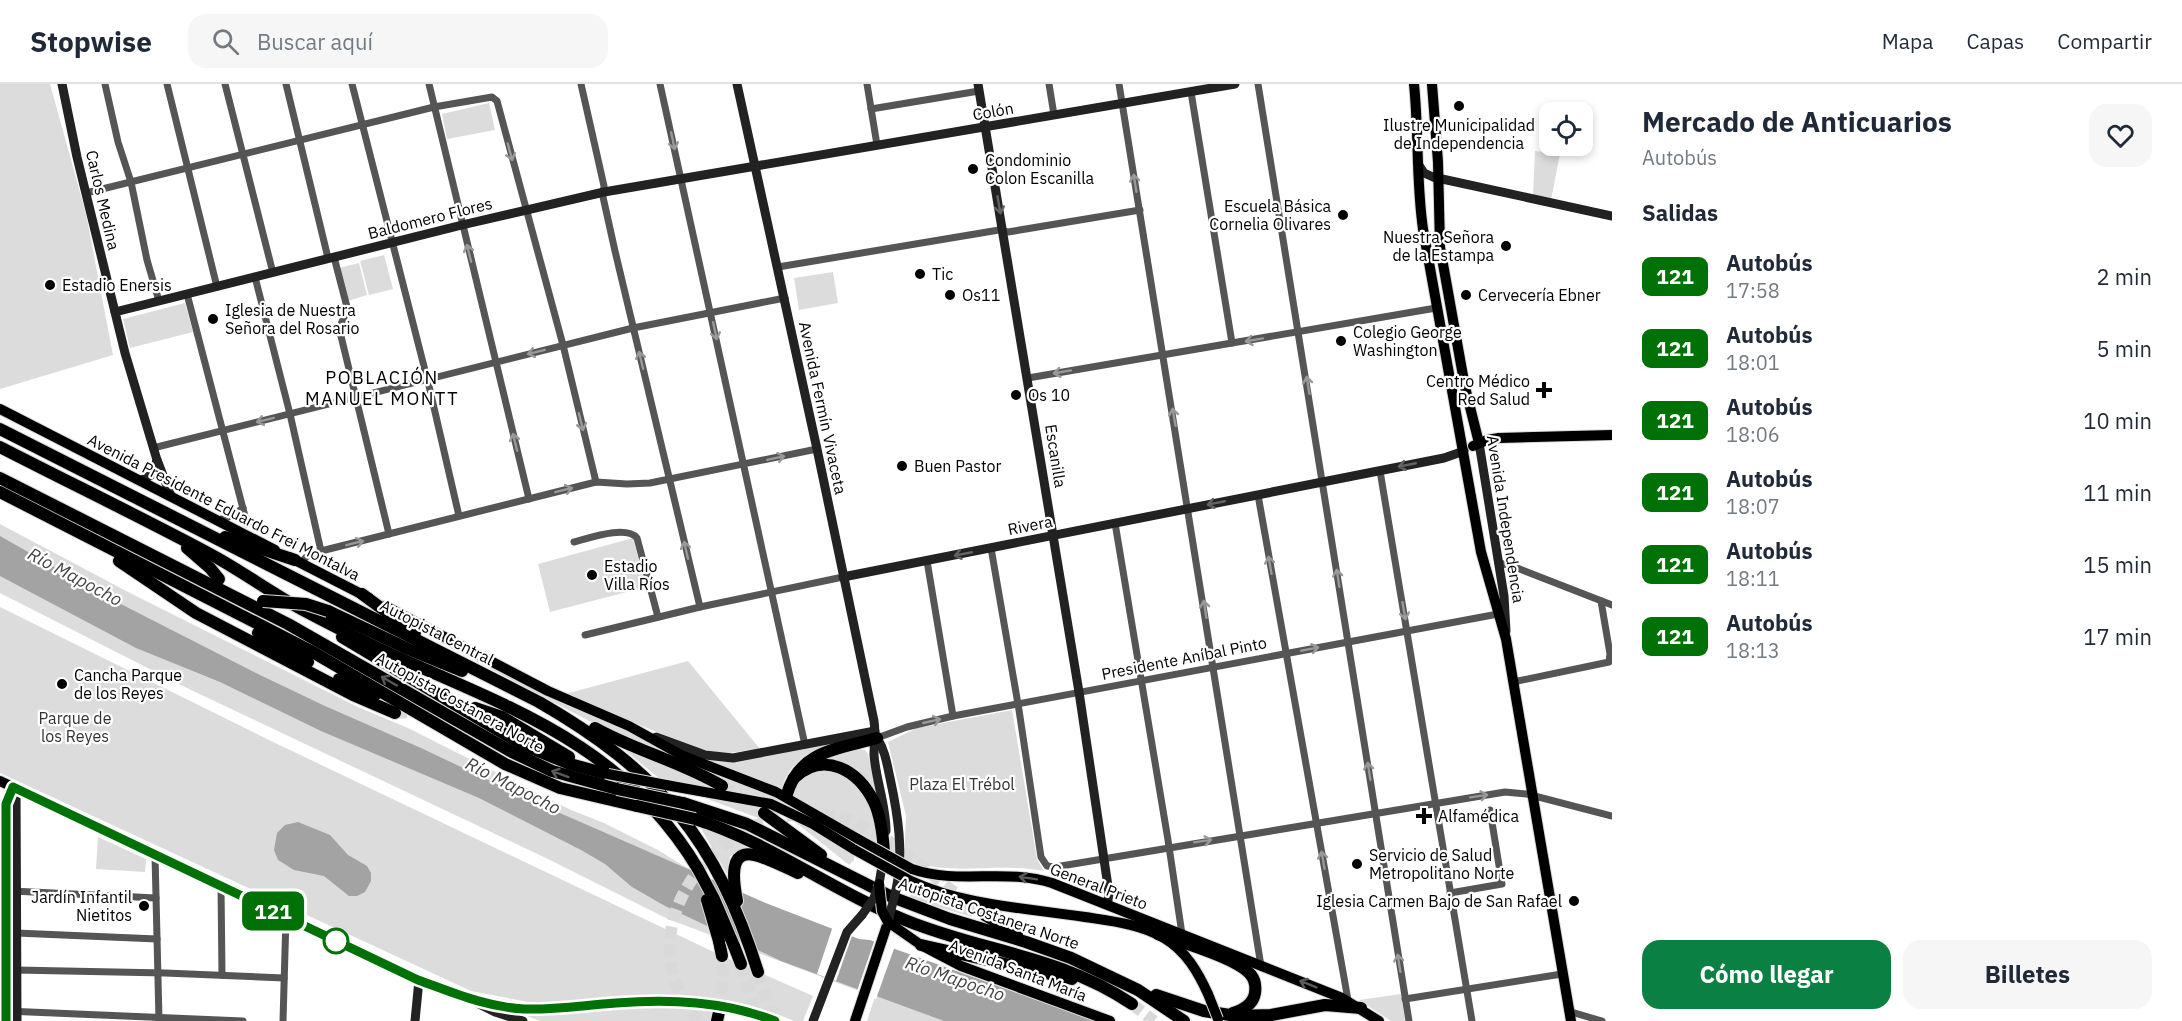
<!DOCTYPE html>
<html lang="es">
<meta charset="utf-8">
<style>
:root{--surface:#fff;--page:#f6f6f7;--text:#1f2937;--muted:#747a83;--line:#e0e1e3;--accent:#0b8043}
body{margin:0;font-family:"IBM Plex Sans",sans-serif;background:var(--page);color:var(--text);height:100vh;display:flex;flex-direction:column;font-size:22px;white-space:nowrap}
*{box-sizing:border-box;margin:0}
p{font-size:20px;color:var(--muted)}
.icon{flex:none;width:33px;height:33px;fill:none;stroke:currentColor;stroke-width:2;stroke-linecap:round;stroke-linejoin:round}
.map{position:relative;flex:1;overflow:hidden}
.side{display:flex;flex-direction:column;background:var(--surface);width:570px}
.side>*{flex:none}
.badge{padding:0 12px;border-radius:9px;font-size:21px;line-height:39px}
.tools{position:absolute;left:1539px;top:18px;display:grid;gap:12px}
.tools a{display:grid;place-items:center;width:54px;height:54px;border-radius:12px;background:var(--surface);box-shadow:0 3px 9px #0003;font-size:30px}
.map>.badge{position:absolute;translate:-50% -50%;box-shadow:0 0 0 3px #fff}
h2{padding:0 30px;font-size:22px;line-height:54px}
.round{display:grid;place-items:center;flex:none;width:63px;height:63px;border-radius:18px;background:var(--page)}
.summary{display:flex;align-items:center;justify-content:space-between;height:102px;padding:0 30px}
h1{font-size:28px;font-weight:700;line-height:45px}
.primary-button{display:flex;gap:12px;margin-top:auto;padding:12px 30px}
.primary-button a{flex:1;height:69px;border-radius:18px;background:var(--accent);color:#fff;font-size:24px;font-weight:700;line-height:69px;text-align:center}
.primary-button a+a{background:var(--page);color:var(--text)}
ul{padding:0;list-style:none}
li{display:flex;align-items:center;gap:18px;height:72px;padding:0 30px}
li div{flex:1}
li b{display:block;font-size:22px}
li em{font-style:normal}
li .badge{min-width:66px;font-weight:700;text-align:center}
header{display:flex;align-items:center;gap:36px;box-sizing:border-box;height:84px;padding:0 30px;background:var(--surface);border-bottom:2px solid var(--line)}
header strong{font-size:28px}
nav{display:flex;gap:33px;margin-inline-start:auto;font-size:21px}
.search{width:420px;height:54px;background:var(--page);display:flex;align-items:center;gap:15px;box-sizing:border-box;padding:0 21px;border-radius:18px;color:var(--muted);font-size:22px}
main{display:flex;flex:1;min-height:0}
.map>svg:first-child{display:block}
</style>
<header>
<strong>Stopwise</strong>
<div class="search"><svg class="icon" aria-label="search" viewBox="0 0 24 24"><circle cx="10" cy="10" r="6"/><path d="M15 15l6 6"/></svg>Buscar aquí</div>
<nav><a>Mapa</a><a>Capas</a><a>Compartir</a></nav>
</header>
<main>
<div class="map">
<svg width="1612" height="937" viewBox="0 0 1612 937">
<rect width="100%" height="100%" fill="#fff"/>
<!-- green -->
<g fill="#dcdcdc">
<polygon points="0,0 50,0 86,130 113,271 0,305"/>
<polygon points="489,19 495,46 447,55 442,30"/>
<polygon points="1535,67 1560,70 1551,116 1533,112"/>
<polygon points="384,171 393,205 369,211 360,177"/>
<polygon points="359,179 367,211 348,217 339,184"/>
<polygon points="833,188 838,219 799,226 794,194"/>
<polygon points="185,219 193,248 130,264 123,235"/>
<polygon points="0,440 130,509 358,623 408,644 571,726 604,739 658,766 682,781 745,811 852,853 1092,937 867,937 875,913 668,835 550,776 189,605 0,509"/>
<polygon points="633,454 646,503 550,528 538,480"/>
<polygon points="0,523 271,657 718,870 813,912 803,937 794,937 772,928 747,921 680,911 612,912 564,920 528,918 471,907 0,689"/>
<polygon points="396,533 622,644 667,670 770,709 851,759 790,723 769,715 660,695 621,663 629,658 424,550"/>
<polygon points="688,577 760,665 729,669 700,666 565,610"/>
<path d="M1012,626L1037,775L1044,787C995,778 955,793 904,776L906,732L888,658L917,644Z"/>
<path d="M866,653C830,662 791,665 781,707L685,670L714,675Z"/>
<polygon points="858,665 865,666 868,670 880,721 841,678 822,673"/>
<polygon points="815,683 845,689 872,721 877,747 876,761 788,712 790,704"/>
<path d="M706,711C726,715 747,716 767,723C798,733 826,753 854,770V776L849,781L794,737L766,724L764,727H756L761,731L758,734L705,714Z"/>
<polygon points="699,741 746,760 746,764 730,772 727,790"/>
<polygon points="98,753 146,775 145,788 96,785"/>
<path d="M910,802L942,815L1004,825L1002,830C993,823 984,823 974,827L972,833L921,818L910,813Z"/>
<polygon points="1401,910 1405,937 1391,937 1359,916"/>
<polygon points="665,921 715,925 710,937 540,937 522,930 562,931"/>
</g>
<!-- water -->
<g fill="#a3a3a3">
<polygon points="0,452 109,514 260,591 325,622 421,664 537,719 768,820 859,855 870,856 1095,937 944,937 781,877 665,822 632,803 605,780 581,766 479,714 321,647 220,598 136,564 0,492"/>
<polygon points="298,738 330,751 348,771 367,782 371,789 371,797 365,808 357,812 349,812 324,792 294,786 278,776 274,766 277,749 285,741"/>
</g>
<!-- pier -->
<g fill="#fff">
<polygon points="833,842 853,849 836,897 817,890"/>
<polygon points="875,855 895,862 876,915 857,907"/>
</g>
<g fill="none" stroke-linecap="round" stroke-linejoin="round">
<!-- highway-tunnel -->
<g stroke="#d9d9d9" stroke-width="12" stroke-dasharray="12 6" stroke-linecap="butt">
<polyline points="395,629 469,625"/>
<polyline points="722,702 764,729"/>
<polyline points="741,880 758,937"/>
<polyline points="758,888 773,937"/>
<polyline points="1132,920 1154,937"/>
<polyline points="719,928 723,892 722,872"/>
<path d="M699,937C616,846 724,710 834,732C888,743 938,801 985,831"/>
</g>
<defs>
<g id="primary">
<path d="M1414,0C1419,49 1416,97 1423,145L1481,468L1506,555L1571,937"/>
<polyline points="1432,0 1438,78 1440,163 1465,303 1479,359"/>
<polyline points="0,325 275,466"/>
<polyline points="1473,362 1487,356 1499,354 1612,351"/>
<polyline points="289,473 369,514"/>
<polyline points="385,522 548,607 629,642 683,672 776,708 858,755"/>
<path d="M0,697L414,894C459,915 506,926 556,925C576,925 595,921 615,919C649,916 682,917 716,922"/>
<polyline points="666,701 771,720 813,740 855,766"/>
<path d="M912,785C958,801 1005,784 1052,799L1342,914L1379,937"/>
<path d="M911,797C965,822 1027,824 1085,833C1111,837 1141,840 1164,854C1186,867 1198,888 1208,910"/>
<polyline points="855,937 888,838 921,861 961,882 1110,937"/>
</g>
<g id="highway">
<path d="M0,345L539,618C659,687 717,756 758,888"/>
<path d="M0,363C70,399 141,433 210,470C242,487 271,509 303,526C339,545 376,564 413,580C530,631 629,670 698,785"/>
<polyline points="0,394 288,540 512,668 552,687 617,705"/>
<polyline points="0,408 311,567 505,680 560,704 637,722"/>
<polyline points="225,453 295,476"/>
<polyline points="187,464 210,484 219,495"/>
<polyline points="119,477 196,529 353,611 395,629"/>
<polyline points="362,510 415,549"/>
<polyline points="328,527 408,565 462,587"/>
<polyline points="258,549 308,578"/>
<polyline points="342,553 523,661 570,680 603,689"/>
<polyline points="339,595 375,611"/>
<polyline points="475,624 502,633 569,673"/>
<path d="M595,644C636,667 682,678 722,702"/>
<path d="M794,694C824,666 858,686 874,718C881,733 883,752 884,768"/>
<path d="M787,710C800,666 839,665 877,654"/>
<polyline points="683,719 747,740 892,813 950,835 1026,858 1071,874 1138,906 1184,937"/>
<polyline points="764,729 821,771"/>
<path d="M695,735C771,759 832,807 905,836C983,868 1059,871 1132,920"/>
<path d="M737,817C724,749 756,770 798,789"/>
<polyline points="985,831 1017,850"/>
<path d="M1158,850C1180,858 1238,874 1251,891C1255,896 1256,902 1255,909C1253,921 1243,926 1233,929"/>
<polyline points="719,857 722,872"/>
<polyline points="921,861 1072,895"/>
<polyline points="734,862 741,880"/>
<polyline points="1156,911 1204,927 1236,932 1271,931 1325,921 1361,924"/>
<polyline points="717,937 719,928"/>
</g>
</defs>
<!-- primary casing -->
<use href="#primary" stroke="#dbdbdb" stroke-width="12"/>
<!-- highway casing -->
<use href="#highway" stroke="#dbdbdb" stroke-width="14"/>
<!-- street -->
<g stroke="#555" stroke-width="7">
<polyline points="105,0 118,58 131,98 147,176 159,217"/>
<polyline points="167,0 217,203"/>
<polyline points="225,0 273,189"/>
<polyline points="286,0 328,174"/>
<polyline points="352,0 429,302 459,432"/>
<polyline points="429,0 529,415"/>
<polyline points="581,0 604,102 603,113 615,167 700,523"/>
<polyline points="660,0 805,661"/>
<polyline points="867,0 877,61"/>
<polyline points="1049,0 1054,31"/>
<polyline points="1119,0 1261,882"/>
<polyline points="1258,0 1409,937"/>
<polyline points="1191,8 1232,259"/>
<polyline points="871,25 979,7"/>
<polyline points="86,109 434,23 492,13 497,17 563,261 596,398"/>
<path d="M334,173L347,223C347,232 339,238 340,248L389,450"/>
<polyline points="778,183 999,146 1008,148 1140,126"/>
<polyline points="255,193 290,330 321,467"/>
<polyline points="187,210 247,440"/>
<polyline points="1028,294 1436,224"/>
<polyline points="153,364 633,244 785,214"/>
<polyline points="1380,387 1472,937"/>
<polyline points="1258,411 1348,916"/>
<polyline points="218,436 232,432 243,424"/>
<polyline points="1115,439 1168,756 1182,850"/>
<path d="M574,458C590,454 626,441 637,454L658,533"/>
<polyline points="991,464 1019,626 1041,773 1047,782 1055,783 1505,708 1527,710 1612,732"/>
<polyline points="927,477 953,632"/>
<polyline points="301,479 307,472 321,467 596,398 627,400 650,399 817,365"/>
<polyline points="1499,479 1512,482 1612,521"/>
<polyline points="585,551 700,523 843,493"/>
<polyline points="1513,598 1609,578 1610,570 1601,517"/>
<polyline points="877,654 907,643 953,632 1498,530"/>
<polyline points="155,771 159,936"/>
<polyline points="221,802 222,891"/>
<polyline points="12,807 156,814"/>
<polyline points="1450,809 1502,800 1490,726"/>
<polyline points="16,849 157,855"/>
<polyline points="0,890 16,886 165,889 284,894"/>
<polyline points="1405,915 1562,890"/>
<polyline points="6,927 243,937"/>
<polyline points="1568,927 1602,937"/>
<polyline points="283,937 286,833"/>
</g>
<!-- secondary -->
<g stroke="#222" stroke-width="9">
<polyline points="62,0 77,73 125,269 157,376 171,412"/>
<path d="M737,0L817,365L874,637C876,650 874,659 874,671C876,697 886,721 886,747"/>
<polyline points="978,0 1079,608 1109,809 1108,816 1105,820"/>
<polyline points="1418,80 1424,89 1433,93 1612,132"/>
<polyline points="115,228 462,141 604,108 1235,0"/>
<polyline points="1479,359 1504,512 1506,547"/>
<polyline points="140,397 153,390 157,376"/>
<polyline points="843,493 1444,374 1464,367"/>
<polyline points="656,653 705,671 733,674 875,647"/>
<path d="M877,654C885,666 887,680 890,694C898,731 904,768 896,806"/>
<polyline points="16,704 17,937"/>
<polyline points="879,800 883,776"/>
<polyline points="475,918 495,928 523,937"/>
<polyline points="6,937 6,720 13,703"/>
<polyline points="415,937 419,896"/>
<polyline points="813,937 847,848 862,831"/>
</g>
<!-- primary -->
<use href="#primary" stroke="#000" stroke-width="10"/>
<!-- highway -->
<use href="#highway" stroke="#000" stroke-width="12"/>
<defs>
<g id="primary-bridge">
<polyline points="608,690 666,701"/>
<polyline points="858,755 912,785"/>
<polyline points="855,766 911,797"/>
<polyline points="879,800 882,827 888,838"/>
<polyline points="1208,910 1218,935"/>
<polyline points="716,922 748,928 775,937"/>
</g>
<g id="highway-bridge">
<polyline points="263,517 306,520 328,527"/>
<polyline points="617,705 683,719"/>
<polyline points="637,722 695,735"/>
<polyline points="698,785 714,815 734,862"/>
<polyline points="707,816 719,857"/>
</g>
</defs>
<!-- primary-bridge casing -->
<use href="#primary-bridge" stroke="#dbdbdb" stroke-width="12" stroke-linecap="butt"/>
<!-- highway-bridge casing -->
<use href="#highway-bridge" stroke="#dbdbdb" stroke-width="14" stroke-linecap="butt"/>
<!-- secondary-bridge -->
<g stroke="#222" stroke-width="9">
<polyline points="862,831 874,814 878,802"/>
<polyline points="888,838 896,806"/>
</g>
<!-- primary-bridge -->
<use href="#primary-bridge" stroke="#000" stroke-width="10"/>
<!-- highway-bridge -->
<use href="#highway-bridge" stroke="#000" stroke-width="12"/>
</g>
<!-- one-way arrows -->
<defs><path id="oneway-shaft" d="M-6 0H5M1.5-3L5.5 0L1.5 3" fill="none" stroke-width="1.6" stroke-linecap="round" stroke-linejoin="round" transform="scale(1.5)"/></defs>
<g stroke="#999">
<use href="#oneway-shaft" transform="translate(673 57) rotate(78)"/>
<use href="#oneway-shaft" transform="translate(510 68) rotate(75)"/>
<use href="#oneway-shaft" transform="translate(1135 99) rotate(-99)"/>
<use href="#oneway-shaft" transform="translate(469 169) rotate(-104)"/>
<use href="#oneway-shaft" transform="translate(715 247) rotate(78)"/>
<use href="#oneway-shaft" transform="translate(1254 256) rotate(170)"/>
<use href="#oneway-shaft" transform="translate(536 268) rotate(166)"/>
<use href="#oneway-shaft" transform="translate(641 276) rotate(-104)"/>
<use href="#oneway-shaft" transform="translate(1062 288) rotate(170)"/>
<use href="#oneway-shaft" transform="translate(1308 301) rotate(-99)"/>
<use href="#oneway-shaft" transform="translate(1174 333) rotate(-100)"/>
<use href="#oneway-shaft" transform="translate(265 336) rotate(166)"/>
<use href="#oneway-shaft" transform="translate(581 338) rotate(76)"/>
<use href="#oneway-shaft" transform="translate(515 358) rotate(-104)"/>
<use href="#oneway-shaft" transform="translate(776 374) rotate(-12)"/>
<use href="#oneway-shaft" transform="translate(564 406) rotate(-14)"/>
<use href="#oneway-shaft" transform="translate(355 459) rotate(-14)"/>
<use href="#oneway-shaft" transform="translate(686 466) rotate(-103)"/>
<use href="#oneway-shaft" transform="translate(1270 481) rotate(-100)"/>
<use href="#oneway-shaft" transform="translate(1338 494) rotate(-99)"/>
<use href="#oneway-shaft" transform="translate(1205 525) rotate(-99)"/>
<use href="#oneway-shaft" transform="translate(1404 527) rotate(80)"/>
<use href="#oneway-shaft" transform="translate(1310 565) rotate(-11)"/>
<use href="#oneway-shaft" transform="translate(932 637) rotate(-13)"/>
<use href="#oneway-shaft" transform="translate(1369 687) rotate(-99)"/>
<use href="#oneway-shaft" transform="translate(1479 712) rotate(-9)"/>
<use href="#oneway-shaft" transform="translate(1203 757) rotate(-9)"/>
<use href="#oneway-shaft" transform="translate(1323 776) rotate(-100)"/>
<use href="#oneway-shaft" transform="translate(1399 879) rotate(-99)"/>
</g>
<g stroke="#646464">
<use href="#oneway-shaft" transform="translate(999 121) rotate(80)"/>
<use href="#oneway-shaft" transform="translate(1407 381) rotate(169)"/>
<use href="#oneway-shaft" transform="translate(1216 419) rotate(169)"/>
<use href="#oneway-shaft" transform="translate(963 470) rotate(169)"/>
</g>
<g stroke="#595959">
<use href="#oneway-shaft" transform="translate(389 597) rotate(-150)"/>
<use href="#oneway-shaft" transform="translate(560 690) rotate(-160)"/>
<use href="#oneway-shaft" transform="translate(1028 794) rotate(-171)"/>
<use href="#oneway-shaft" transform="translate(1308 900) rotate(-158)"/>
</g>
<g fill="none" stroke-linecap="round" stroke-linejoin="round">
<defs>
<path id="line" d="M6,937V720L13,703L418,896C454,909 486,923 524,925C556,926 585,921 616,919C670,915 724,917 775,937"/>
</defs>
<!-- line casing -->
<use href="#line" stroke="#fff" stroke-width="14"/>
<!-- line -->
<use href="#line" stroke="#007106" stroke-width="9"/>
</g>
<!-- markers -->
<g fill="#000" stroke="#fff" stroke-width="2">
<circle cx="1459" cy="22" r="6"/>
<circle cx="973" cy="85" r="6"/>
<circle cx="1343" cy="131" r="6"/>
<circle cx="1506" cy="162" r="6"/>
<circle cx="920" cy="190" r="6"/>
<circle cx="50" cy="201" r="6"/>
<circle cx="950" cy="211" r="6"/>
<circle cx="1466" cy="211" r="6"/>
<circle cx="213" cy="235" r="6"/>
<circle cx="1341" cy="257" r="6"/>
<path d="M1541 297h6v6h6v6h-6v6h-6v-6h-6v-6h6z"/>
<circle cx="1016" cy="311" r="6"/>
<circle cx="902" cy="382" r="6"/>
<circle cx="592" cy="491" r="6"/>
<circle cx="62" cy="600" r="6"/>
<path d="M1421 723h6v6h6v6h-6v6h-6v-6h-6v-6h6z"/>
<circle cx="1357" cy="780" r="6"/>
<circle cx="1574" cy="817" r="6"/>
<circle cx="144" cy="822" r="6"/>
</g>
<circle fill="#fff" stroke="#007106" stroke-width="3" cx="336" cy="857" r="12"/>
<g text-anchor="middle" stroke-width="4.5" stroke-linejoin="round" paint-order="stroke">
<!-- street labels -->
<g font-size="16" fill="#000" stroke="#fff">
<text transform="translate(993 27) rotate(-10)" y="6">Colón</text>
<text transform="translate(103 116) rotate(77)" y="6">Carlos Medina</text>
<text transform="translate(430 134) rotate(-14)" y="6">Baldomero Flores</text>
<text transform="translate(823 324) rotate(78)" y="6">Avenida Fermín Vivaceta</text>
<text transform="translate(1056 372) rotate(81)" y="6">Escanilla</text>
<text transform="translate(224 423) rotate(27)" y="6">Avenida Presidente Eduardo Frei Montalva</text>
<text transform="translate(1506 435) rotate(81)" y="6">Avenida Independencia</text>
<text transform="translate(1030 441) rotate(-11)" y="6">Rivera</text>
<text transform="translate(437 548) rotate(27)" y="6">Autopista Central</text>
<text transform="translate(1184 574) rotate(-11)" y="6">Presidente Aníbal Pinto</text>
<text transform="translate(460 618) rotate(29)" y="6">Autopista Costanera Norte</text>
<text transform="translate(1099 802) rotate(21)" y="6">General Prieto</text>
<text transform="translate(989 829) rotate(19)" y="6">Autopista Costanera Norte</text>
<text transform="translate(1018 886) rotate(21)" y="6">Avenida Santa María</text>
</g>
<!-- poi labels -->
<g font-size="16" fill="#000" stroke="#fff" text-anchor="start">
<text x="1459" y="47" text-anchor="middle">Ilustre Municipalidad<tspan x="1459" dy="18">de Independencia</tspan></text>
<text x="985" y="82">Condominio<tspan x="985" dy="18">Colon Escanilla</tspan></text>
<text x="1331" y="128" text-anchor="end">Escuela Básica<tspan x="1331" dy="18">Cornelia Olivares</tspan></text>
<text x="1494" y="159" text-anchor="end">Nuestra Señora<tspan x="1494" dy="18">de la Estampa</tspan></text>
<text x="932" y="196">Tic</text>
<text x="62" y="207">Estadio Enersis</text>
<text x="962" y="217">Os11</text>
<text x="1478" y="217">Cervecería Ebner</text>
<text x="225" y="232">Iglesia de Nuestra<tspan x="225" dy="18">Señora del Rosario</tspan></text>
<text x="1353" y="254">Colegio George<tspan x="1353" dy="18">Washington</tspan></text>
<text x="1530" y="303" text-anchor="end">Centro Médico<tspan x="1530" dy="18">Red Salud</tspan></text>
<text x="1028" y="317">Os 10</text>
<text x="914" y="388">Buen Pastor</text>
<text x="604" y="488">Estadio<tspan x="604" dy="18">Villa Ríos</tspan></text>
<text x="74" y="597">Cancha Parque<tspan x="74" dy="18">de los Reyes</tspan></text>
<text x="1438" y="738">Alfamédica</text>
<text x="1369" y="777">Servicio de Salud<tspan x="1369" dy="18">Metropolitano Norte</tspan></text>
<text x="132" y="819" text-anchor="end">Jardín Infantil<tspan x="132" dy="18">Nietitos</tspan></text>
<text x="1562" y="823" text-anchor="end">Iglesia Carmen Bajo de San Rafael</text>
</g>
<!-- park labels -->
<g font-size="16" fill="#333" stroke="#fff">
<text x="75" y="640">Parque de<tspan x="75" dy="18">los Reyes</tspan></text>
<text x="962" y="706">Plaza El Trébol</text>
</g>
<!-- neighbourhood labels -->
<g font-size="18" letter-spacing="1.5" fill="#000" stroke="#fff">
<text x="382" y="300">POBLACIÓN<tspan x="382" dy="21">MANUEL MONTT</tspan></text>
</g>
<!-- water labels -->
<g font-size="18" font-style="italic" fill="#444" stroke="#fff">
<text transform="translate(75 493) rotate(28)" y="6">Río Mapocho</text>
<text transform="translate(513 702) rotate(27)" y="6">Río Mapocho</text>
<text transform="translate(955 895) rotate(19)" y="6">Río Mapocho</text>
</g>
</g>
</svg>
<div class="tools">
<a><svg class="icon" aria-label="locate" viewBox="0 0 24 24"><circle cx="12" cy="12" r="6"/><path d="M12 2v4M12 18v4M2 12h4M18 12h4"/></svg></a>
</div>
<b class="badge" style="left:273px;top:827px;background:#007106;color:#fff">121</b>
</div>
<section class="side">
<div class="summary"><div><h1>Mercado de Anticuarios</h1><p>Autobús</p></div><a class="round"><svg class="icon" aria-label="heart" viewBox="0 0 24 24"><path d="M12 20l-8-8c-3-5 5-10 8-4 3-6 11-1 8 4z"/></svg></a></div>
<h2>Salidas</h2>
<ul>
<li><span class="badge" style="background:#007106;color:#fff">121</span><div><b>Autobús</b><p>17:58</p></div><em>2 min</em></li>
<li><span class="badge" style="background:#007106;color:#fff">121</span><div><b>Autobús</b><p>18:01</p></div><em>5 min</em></li>
<li><span class="badge" style="background:#007106;color:#fff">121</span><div><b>Autobús</b><p>18:06</p></div><em>10 min</em></li>
<li><span class="badge" style="background:#007106;color:#fff">121</span><div><b>Autobús</b><p>18:07</p></div><em>11 min</em></li>
<li><span class="badge" style="background:#007106;color:#fff">121</span><div><b>Autobús</b><p>18:11</p></div><em>15 min</em></li>
<li><span class="badge" style="background:#007106;color:#fff">121</span><div><b>Autobús</b><p>18:13</p></div><em>17 min</em></li>
</ul>
<div class="primary-button"><a>Cómo llegar</a><a>Billetes</a></div>
</section>
</main>
